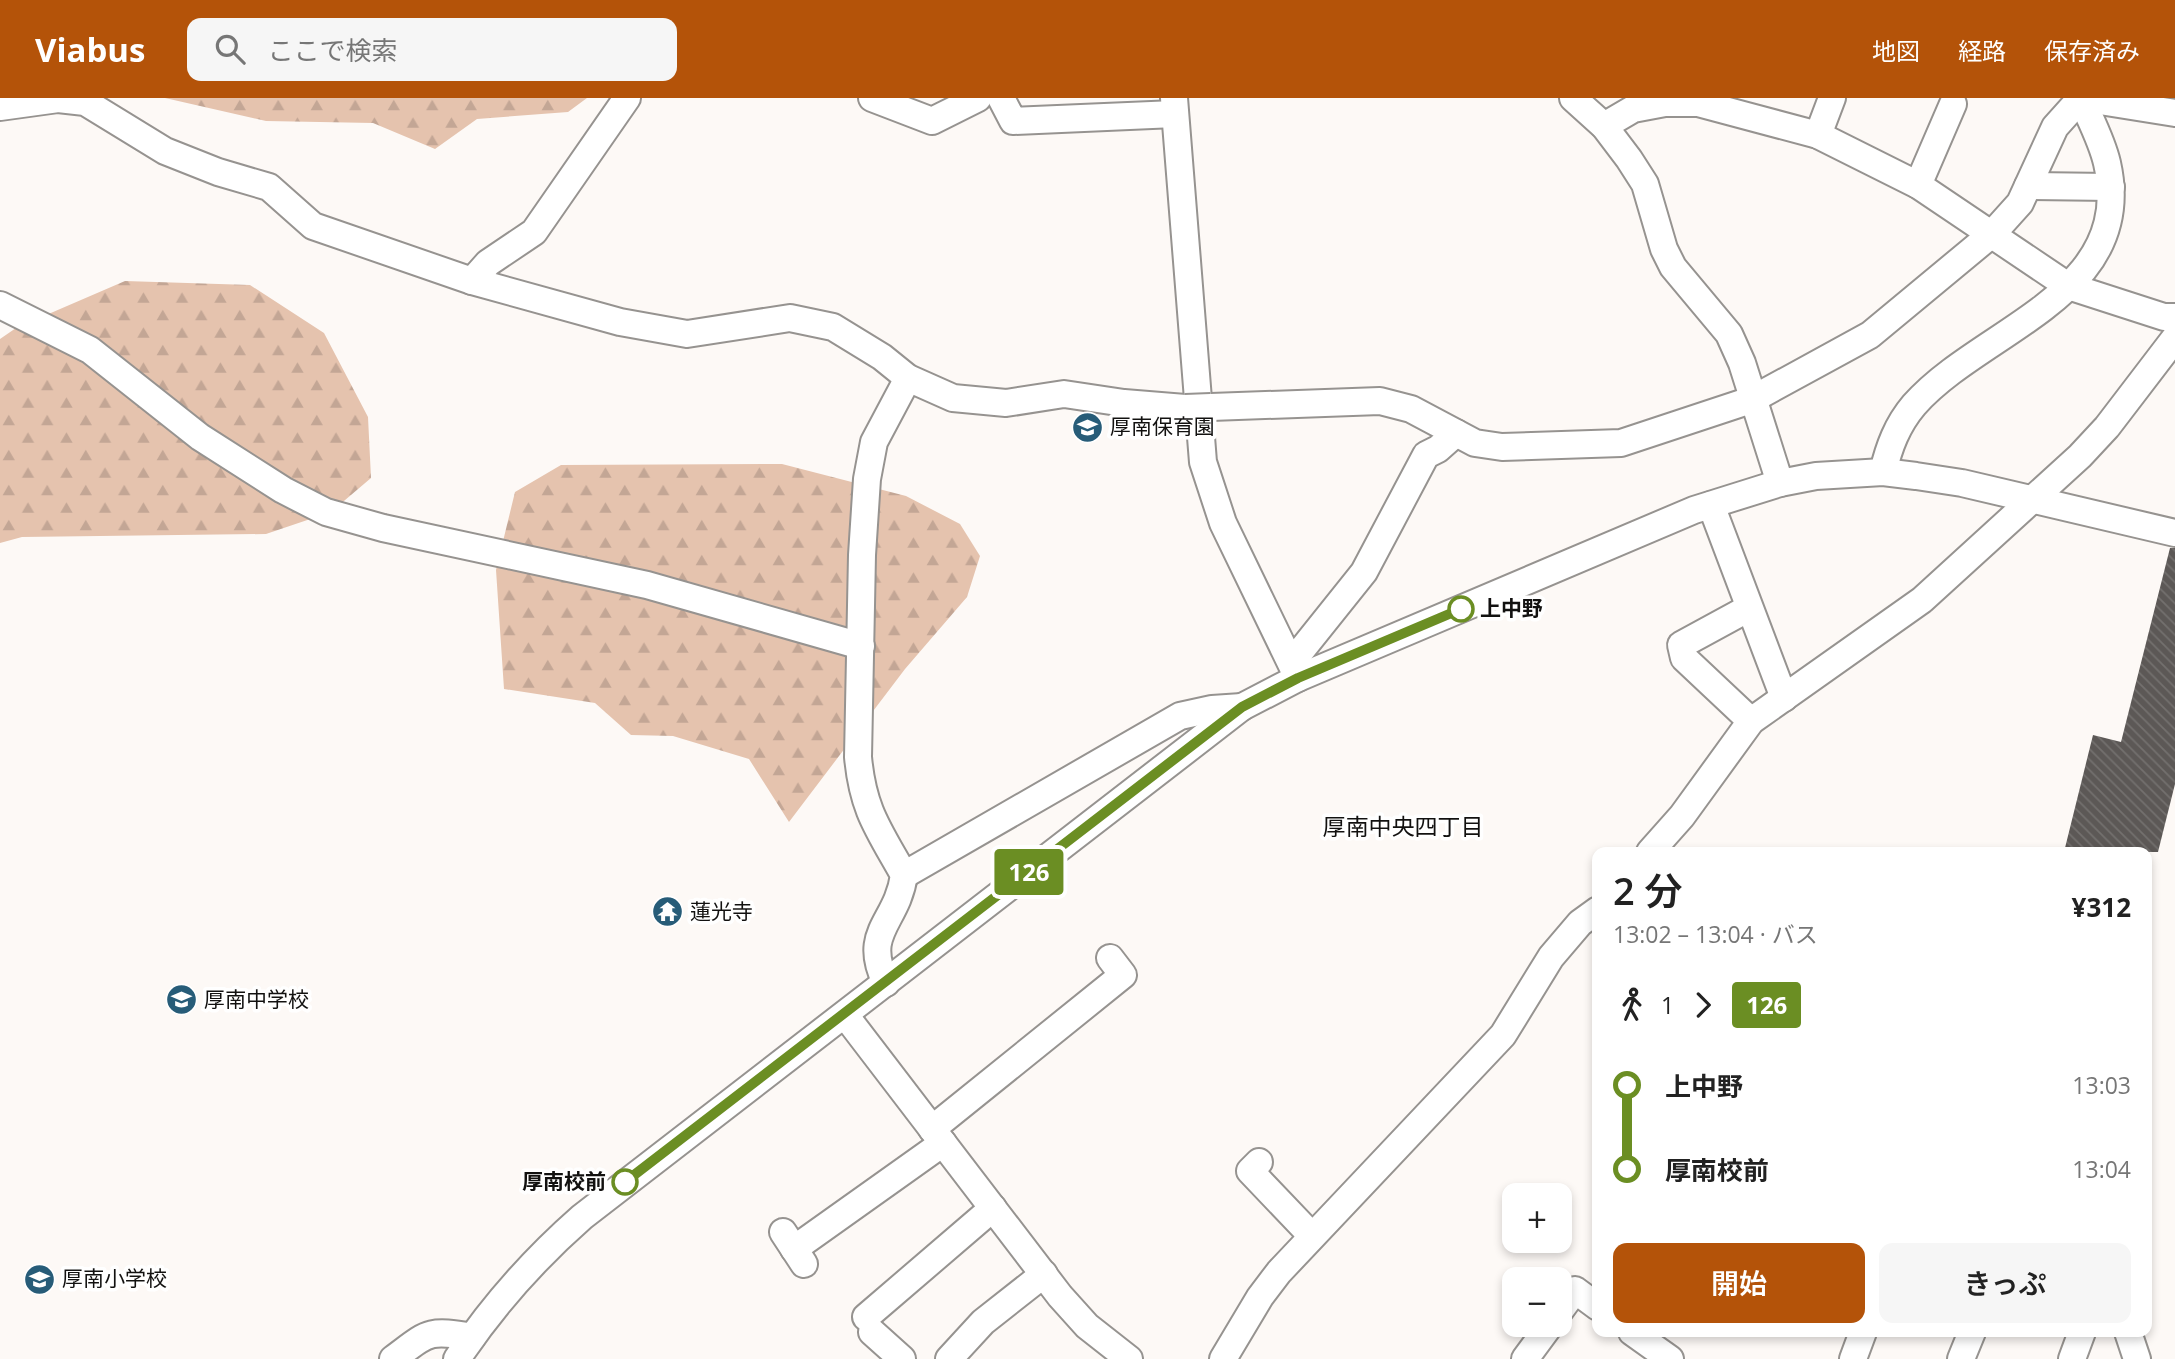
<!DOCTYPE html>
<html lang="ja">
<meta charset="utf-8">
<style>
:root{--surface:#fff;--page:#f6f6f6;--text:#222;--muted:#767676;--accent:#b45309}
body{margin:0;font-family:"Open Sans","Noto Sans JP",sans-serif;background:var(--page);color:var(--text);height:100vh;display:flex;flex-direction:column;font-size:26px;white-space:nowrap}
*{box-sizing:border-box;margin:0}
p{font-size:23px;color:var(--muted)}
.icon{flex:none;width:38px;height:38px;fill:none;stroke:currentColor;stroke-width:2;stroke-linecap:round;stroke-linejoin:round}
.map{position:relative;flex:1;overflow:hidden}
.side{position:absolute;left:1592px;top:749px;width:560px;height:490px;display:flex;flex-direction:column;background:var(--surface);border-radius:14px;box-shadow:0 4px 10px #0003}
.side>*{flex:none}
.badge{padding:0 14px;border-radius:5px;font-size:24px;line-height:46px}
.tools{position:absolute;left:1502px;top:1085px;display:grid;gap:14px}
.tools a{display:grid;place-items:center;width:70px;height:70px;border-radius:14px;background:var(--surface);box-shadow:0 4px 10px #0003;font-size:35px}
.map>.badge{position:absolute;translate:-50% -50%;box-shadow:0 0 0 4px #fff}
.legs{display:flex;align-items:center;gap:10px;height:77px;padding:0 21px;font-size:23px}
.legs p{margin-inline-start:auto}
.overview{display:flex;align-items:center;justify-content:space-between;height:119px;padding:0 21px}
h1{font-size:38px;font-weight:600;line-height:52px}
.primary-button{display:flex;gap:14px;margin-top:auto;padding:14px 21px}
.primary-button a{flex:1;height:80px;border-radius:14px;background:var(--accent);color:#fff;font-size:28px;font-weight:600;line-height:80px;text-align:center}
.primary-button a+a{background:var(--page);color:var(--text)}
ul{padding:0 21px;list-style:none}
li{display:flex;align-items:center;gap:24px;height:84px;font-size:26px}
li i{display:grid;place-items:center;width:10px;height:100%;margin:0 9px;background:currentColor}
li i::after{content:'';width:18px;height:18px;margin:-9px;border:5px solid;border-radius:50%;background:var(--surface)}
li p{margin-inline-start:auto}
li:first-child i{background:linear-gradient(#0000 50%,currentColor 0)}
li:last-child i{background:linear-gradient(currentColor 50%,#0000 0)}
header{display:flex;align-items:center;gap:42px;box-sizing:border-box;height:98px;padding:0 35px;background:var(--accent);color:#fff}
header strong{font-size:33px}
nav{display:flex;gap:38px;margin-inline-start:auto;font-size:24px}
.search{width:490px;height:63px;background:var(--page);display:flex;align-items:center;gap:18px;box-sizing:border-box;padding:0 24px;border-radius:14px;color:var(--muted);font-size:26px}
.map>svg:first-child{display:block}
</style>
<header>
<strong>Viabus</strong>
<div class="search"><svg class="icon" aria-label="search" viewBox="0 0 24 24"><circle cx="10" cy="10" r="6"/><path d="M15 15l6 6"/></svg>ここで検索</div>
<nav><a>地図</a><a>経路</a><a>保存済み</a></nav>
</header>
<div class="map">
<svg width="2175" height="1261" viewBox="0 0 2175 1261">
<defs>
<pattern id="forest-firs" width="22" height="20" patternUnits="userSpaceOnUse" patternTransform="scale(1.75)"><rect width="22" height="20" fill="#e5c3ae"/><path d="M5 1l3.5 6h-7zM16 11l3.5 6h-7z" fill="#c3a695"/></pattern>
<pattern id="building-back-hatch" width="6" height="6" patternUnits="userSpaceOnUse" patternTransform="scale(1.75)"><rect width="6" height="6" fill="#5c5856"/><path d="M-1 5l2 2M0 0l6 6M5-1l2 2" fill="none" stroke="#73706e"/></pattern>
</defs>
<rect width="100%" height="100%" fill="#fdf9f6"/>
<!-- forest -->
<g fill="url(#forest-firs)">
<polygon points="165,0 587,0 568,14 477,21 435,51 373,25 266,23"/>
<polygon points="125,183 250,187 324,235 368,319 371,380 331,414 266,436 22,439 0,445 0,241 16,230"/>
<polygon points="782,366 906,398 960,426 980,458 967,499 905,571 789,724 749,661 673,638 631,637 595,605 504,591 496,472 515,394 561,367"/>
</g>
<!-- building -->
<polygon fill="url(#building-back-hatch)" points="2170,450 2175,450 2175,686 2158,754 2064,754 2093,637 2121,644"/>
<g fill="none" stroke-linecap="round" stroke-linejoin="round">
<defs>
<g id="minor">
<polyline points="872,0 932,23 978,0"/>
<polyline points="1001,0 1013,23 1175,16"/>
<polyline points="1174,0 1203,364 1223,425 1298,580"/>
<polyline points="1573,0 1604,28 1629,61 1645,86 1664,151 1673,169 1729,236 1742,265 1780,385"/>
<polyline points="2081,0 2175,15"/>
<polyline points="0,9 58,1 85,4 165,53 218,74 269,89 313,128 472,183 620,224 687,236 790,220 833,229 882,259 908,280 953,300 1006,305 1064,296 1124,305 1185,310"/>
<polyline points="1604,28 1633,11 1665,5 1698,5 1818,37 1918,87 2068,188 2164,219 2175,219"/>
<polyline points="1818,37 1832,0"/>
<polyline points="1918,87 1953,6"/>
<polyline points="2028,88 2111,89"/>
<polyline points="472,183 488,165 534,134 627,0"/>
<polyline points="0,207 90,252 200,339 283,392 326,414 383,430 647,487 861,548"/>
<polyline points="1211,309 1380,303 1411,311 1475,345 1502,349 1621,345 1751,302 1870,237 1993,135 2020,105 2055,29 2081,0"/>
<path d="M1883,374C1889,349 1897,327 1914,307C1982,230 2137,197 2107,65C2102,43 2090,21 2081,0"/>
<polyline points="1711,407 1784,600"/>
<polyline points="1749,510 1681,547 1684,560 1751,623"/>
<polyline points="1292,564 1364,474 1426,357 1438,351 1456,335"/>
<polyline points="1650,754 1682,718 1751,623 1922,502 2080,358 2107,329 2175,240"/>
<polyline points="904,777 1180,618 1212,611 1242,609"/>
<path d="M886,885C861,833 897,826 904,777C879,732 863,713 858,659L862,457L867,381L874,344L908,280"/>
<polyline points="845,917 1060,1198 1087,1228 1129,1261"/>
<polyline points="932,1031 1123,877 1110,860"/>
<polyline points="1259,1064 1250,1073 1312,1138"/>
<polyline points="783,1134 804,1166"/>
<polyline points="794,1151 943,1045"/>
<polyline points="1559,1214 1575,1192 1598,1209"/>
<polyline points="866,1219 993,1110"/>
<polyline points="872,1234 902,1261"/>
<polyline points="1632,1234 1670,1261"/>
<polyline points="2128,1234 2137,1261"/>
<path d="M393,1261C428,1235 427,1231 472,1239"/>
<path d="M457,1261C493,1207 533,1162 582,1119L1242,609L1298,580L1694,412L1780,385L1816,378L1883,374L1916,378L1962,385L2175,435"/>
<polyline points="949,1261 983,1224 1044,1176"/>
<polyline points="1223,1261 1260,1199 1279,1174 1503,937 1551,859 1580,825 1598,812"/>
<polyline points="1525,1261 1550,1227"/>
<polyline points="1853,1261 1863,1234"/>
<polyline points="1961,1261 1972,1234"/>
<polyline points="2072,1261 2082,1234"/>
</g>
</defs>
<!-- minor casing -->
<use href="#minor" stroke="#969390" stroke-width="30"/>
<!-- minor -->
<use href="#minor" stroke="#fff" stroke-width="26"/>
<defs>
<polyline id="minor-bridge" points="1185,310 1211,309"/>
</defs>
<!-- minor-bridge casing -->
<use href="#minor-bridge" stroke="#969390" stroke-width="30" stroke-linecap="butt"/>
<!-- minor-bridge -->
<use href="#minor-bridge" stroke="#fff" stroke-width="26"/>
</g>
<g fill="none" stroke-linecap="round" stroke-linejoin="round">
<defs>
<polyline id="line-1" points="625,1084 1242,609 1298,580 1461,511"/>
</defs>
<!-- line-1 casing -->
<use href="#line-1" stroke="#fff" stroke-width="16"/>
<!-- line-1 -->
<use href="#line-1" stroke="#6b8e23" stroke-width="10"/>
</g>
<!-- icons -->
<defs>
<symbol id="school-disc" viewBox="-11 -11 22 22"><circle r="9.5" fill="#275c78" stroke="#fff"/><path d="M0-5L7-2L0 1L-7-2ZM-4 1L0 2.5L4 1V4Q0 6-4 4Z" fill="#fff"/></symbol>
<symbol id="temple-disc" viewBox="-11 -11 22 22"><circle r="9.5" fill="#275c78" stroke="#fff"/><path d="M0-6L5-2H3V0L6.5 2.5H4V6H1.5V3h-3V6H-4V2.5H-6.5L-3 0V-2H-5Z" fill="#fff"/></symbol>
</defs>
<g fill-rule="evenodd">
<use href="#school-disc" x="1070" y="312" width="35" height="35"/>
<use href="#temple-disc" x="650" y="796" width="35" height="35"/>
<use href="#school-disc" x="164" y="884" width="35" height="35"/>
<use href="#school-disc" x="22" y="1164" width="35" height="35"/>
</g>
<!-- markers -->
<g fill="#fff" stroke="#6b8e23" stroke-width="3.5">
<circle cx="1461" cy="511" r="12"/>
<circle cx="625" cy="1084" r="12"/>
</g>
<g text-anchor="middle" stroke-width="7" stroke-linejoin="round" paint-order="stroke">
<!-- poi labels -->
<g font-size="21" fill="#121110" stroke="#fff" text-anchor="start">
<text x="1110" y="336">厚南保育園</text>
<text x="690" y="821">蓮光寺</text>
<text x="204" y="909">厚南中学校</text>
<text x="62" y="1188">厚南小学校</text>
</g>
<!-- stop labels -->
<g font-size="21" font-weight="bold" fill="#121110" stroke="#fff" text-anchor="start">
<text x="1480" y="518">上中野</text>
<text x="606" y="1091" text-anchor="end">厚南校前</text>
</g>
<!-- neighbourhood labels -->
<g font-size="23" fill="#121110" stroke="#fff">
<text x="1403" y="737">厚南中央四丁目</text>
</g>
</g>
</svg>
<div class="tools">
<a>+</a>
<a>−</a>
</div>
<b class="badge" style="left:1029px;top:774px;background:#6b8e23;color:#fff">126</b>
<section class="side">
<div class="overview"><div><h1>2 分</h1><p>13:02 – 13:04 · バス</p></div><b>¥312</b></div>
<div class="legs"><svg class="icon" aria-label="walk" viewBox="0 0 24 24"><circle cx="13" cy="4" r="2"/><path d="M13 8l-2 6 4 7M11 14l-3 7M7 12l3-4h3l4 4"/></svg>1<svg class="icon" aria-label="forward" viewBox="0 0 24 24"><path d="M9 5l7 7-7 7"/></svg><b class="badge" style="background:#6b8e23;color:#fff">126</b></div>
<ul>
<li><i style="color:#6b8e23"></i><b>上中野</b><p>13:03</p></li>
<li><i style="color:#6b8e23"></i><b>厚南校前</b><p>13:04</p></li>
</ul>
<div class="primary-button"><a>開始</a><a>きっぷ</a></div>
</section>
</div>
